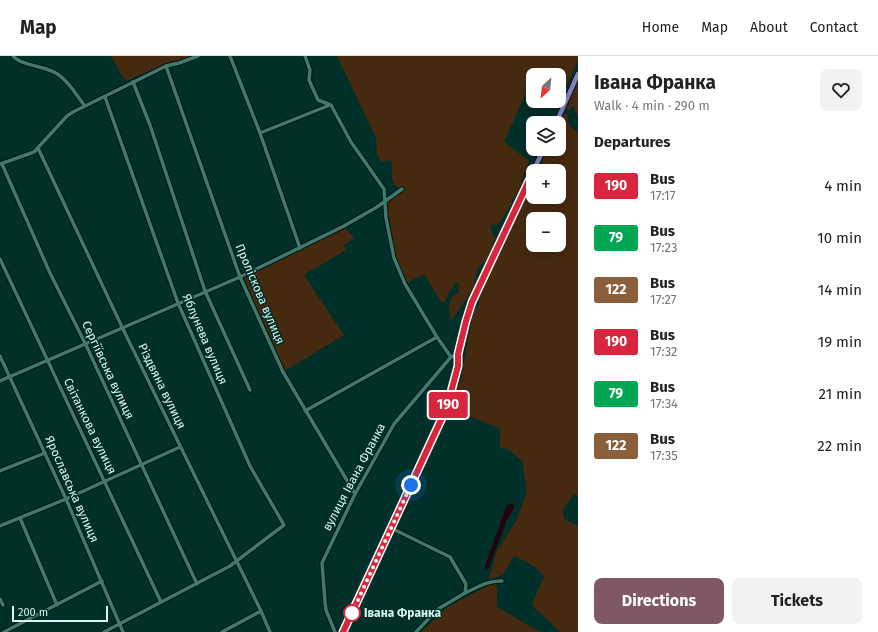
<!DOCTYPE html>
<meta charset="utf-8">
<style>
:root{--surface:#fff;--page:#f2f2f2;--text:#222;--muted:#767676;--line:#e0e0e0;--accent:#7f5863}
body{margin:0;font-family:"Fira Sans",sans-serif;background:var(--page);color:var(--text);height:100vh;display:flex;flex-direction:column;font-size:15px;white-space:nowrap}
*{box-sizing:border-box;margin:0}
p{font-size:13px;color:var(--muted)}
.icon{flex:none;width:22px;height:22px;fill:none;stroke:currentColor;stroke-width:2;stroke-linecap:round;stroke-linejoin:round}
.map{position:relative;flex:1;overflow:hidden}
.details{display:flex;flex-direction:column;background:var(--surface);width:300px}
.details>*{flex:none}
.badge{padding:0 8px;border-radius:3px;font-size:14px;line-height:26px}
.needle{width:26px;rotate:207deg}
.fabs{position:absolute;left:526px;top:12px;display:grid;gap:8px}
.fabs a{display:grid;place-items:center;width:40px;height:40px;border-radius:8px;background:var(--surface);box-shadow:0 2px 10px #0003;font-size:20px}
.scale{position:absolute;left:12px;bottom:10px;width:96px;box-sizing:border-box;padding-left:4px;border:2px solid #d9f5ef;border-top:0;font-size:11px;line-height:14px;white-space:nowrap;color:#d9f5ef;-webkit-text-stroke:3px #012f29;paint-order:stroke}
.you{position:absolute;width:20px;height:20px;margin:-10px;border:3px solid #fff;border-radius:50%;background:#1a73e8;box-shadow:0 0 0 6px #1a73e833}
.map>.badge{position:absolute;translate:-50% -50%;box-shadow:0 0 0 2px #fff}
h2{padding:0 16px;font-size:15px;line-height:36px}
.round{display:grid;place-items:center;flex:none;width:42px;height:42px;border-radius:8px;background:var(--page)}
.summary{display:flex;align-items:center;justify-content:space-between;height:68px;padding:0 16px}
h1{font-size:19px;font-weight:700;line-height:30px}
.primary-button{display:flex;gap:8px;margin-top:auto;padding:8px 16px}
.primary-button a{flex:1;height:46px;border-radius:8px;background:var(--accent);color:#fff;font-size:16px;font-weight:700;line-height:46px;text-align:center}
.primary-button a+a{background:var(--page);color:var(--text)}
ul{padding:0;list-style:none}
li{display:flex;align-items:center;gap:12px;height:52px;padding:0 16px}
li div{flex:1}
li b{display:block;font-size:15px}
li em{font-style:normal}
li .badge{min-width:44px;font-weight:700;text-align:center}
header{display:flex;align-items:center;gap:24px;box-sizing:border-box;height:56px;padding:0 20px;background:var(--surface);border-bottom:1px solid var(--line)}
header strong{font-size:19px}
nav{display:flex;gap:22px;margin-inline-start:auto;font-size:14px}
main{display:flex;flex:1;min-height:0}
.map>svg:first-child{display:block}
</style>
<header>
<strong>Map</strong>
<nav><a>Home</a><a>Map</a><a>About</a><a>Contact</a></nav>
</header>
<main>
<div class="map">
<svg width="578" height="576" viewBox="0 0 578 576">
<rect width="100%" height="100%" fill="#012f29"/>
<!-- green -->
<g fill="#462a0f" fill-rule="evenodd">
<polygon points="111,0 195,0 147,16 126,25 119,15"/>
<path d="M337,0H578V4L557,53L539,45H559V19H533V42L525,39L504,86L529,104L519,135L512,144L511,149L497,170L493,168L490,171L495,182L489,202L478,211L473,233L451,265L449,251L452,240L458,237L459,229L457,226L449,236L445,246H441L424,218L405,228L394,202L384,147L402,133C387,129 394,115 391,104L382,106L377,99L376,82Z"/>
<polygon points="578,26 578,60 573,50 569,55 566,53"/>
<path d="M565,57L568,60L567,66L576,76H578V441L574,438L563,454L564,463L578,470V576H560L533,550L532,547L544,521C538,510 525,506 515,500L513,501L503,519L491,523L489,522L497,495L516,465L527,436L522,405L509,394L500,391V373L450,352L461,323L469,277L474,256L479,249V243L533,126V141H559V115H538L548,93H559V69ZM533,163H559V189H533Z"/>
<polygon points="344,170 354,182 344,189 346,194 304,219 344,279 283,316 240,221"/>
<path d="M491,528H496C499,536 496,543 497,551L540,576H421L446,552Z"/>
</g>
<!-- water -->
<polygon fill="#25010e" points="511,448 515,450 507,464 489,511 485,514 485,510 507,449"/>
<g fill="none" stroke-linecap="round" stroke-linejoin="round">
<defs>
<g id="minor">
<path d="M13,0C23,11 46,9 59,19C70,27 77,40 85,50"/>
<polyline points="230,0 260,77 300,192"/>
<polyline points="305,0 310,14 309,24 318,44 331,49 351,86 384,133 386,162 394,202 405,228 437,281 451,301"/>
<polyline points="166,10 240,221 283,316 355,438"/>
<polyline points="133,26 150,69 205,235 250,334"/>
<polyline points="260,77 330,49"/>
<polyline points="38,92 122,271 261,555 270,576"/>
<polyline points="0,108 34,96 67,60 73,56 166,10 179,7 198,0"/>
<polyline points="2,108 50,217 85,287 197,528"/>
<polyline points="0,203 161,546"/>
<polyline points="0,300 66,443 123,576"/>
<polyline points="0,325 240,221 344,170 377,151 402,133"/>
<polyline points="305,355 437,281"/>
<polyline points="0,415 45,397"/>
<polyline points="20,462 57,549"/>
<polyline points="0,470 66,443 180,391"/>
<polyline points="391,472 450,501 466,528 465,537 438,553 416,576"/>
<path d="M465,537C476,532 489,524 502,525"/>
<polyline points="0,543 3,549"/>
<polyline points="4,576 102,525"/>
<polyline points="104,576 230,510 284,469 250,410 178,247 105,41"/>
<polyline points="222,576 261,555"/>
<polyline points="335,576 326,554 325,546 322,507 355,438 394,368 451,301 458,298"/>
</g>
<g id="major">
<polyline points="556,67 578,18"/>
<polyline points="533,115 544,93"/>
<polyline points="343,576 447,351 458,310 458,298 466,265 472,246 533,116"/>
</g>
</defs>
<!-- minor casing -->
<use href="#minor" stroke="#001511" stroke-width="5.5"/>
<!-- major casing -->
<use href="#major" stroke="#001511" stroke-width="6"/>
<!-- minor -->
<use href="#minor" stroke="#41796f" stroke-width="3.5"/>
<!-- major -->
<use href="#major" stroke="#8981c5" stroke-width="4.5"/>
</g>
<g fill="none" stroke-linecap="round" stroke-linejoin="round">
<defs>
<polyline id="line" points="343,576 447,351 458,310 458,298 466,265 472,246 533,116"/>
</defs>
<!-- line casing -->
<use href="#line" stroke="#fff" stroke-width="9"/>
<!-- line -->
<use href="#line" stroke="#d7263d" stroke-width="6"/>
<!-- walk -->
<polyline stroke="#d9f5ef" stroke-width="4" stroke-dasharray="0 7.2" points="352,557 411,429"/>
</g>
<!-- markers -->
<circle fill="#fff" stroke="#d7263d" stroke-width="2" cx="352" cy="557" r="8"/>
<g text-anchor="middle" stroke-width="3" stroke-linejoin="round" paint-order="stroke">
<!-- street labels -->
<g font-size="12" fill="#d9f5ef" stroke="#012f29">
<text transform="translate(260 238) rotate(67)" y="4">Проліскова вулиця</text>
<text transform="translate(205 283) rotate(67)" y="4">Яблунева вулиця</text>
<text transform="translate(108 314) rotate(65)" y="4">Сергіївська вулиця</text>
<text transform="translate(162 330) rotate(64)" y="4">Різдвяна вулиця</text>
<text transform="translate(90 370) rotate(64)" y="4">Світанкова вулиця</text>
<text transform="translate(354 421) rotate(-62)" y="4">вулиця Івана Франка</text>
<text transform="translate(72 433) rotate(66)" y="4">Ярославська вулиця</text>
</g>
<!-- stop labels -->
<g font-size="12" font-weight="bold" fill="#d9f5ef" stroke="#012f29" text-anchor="start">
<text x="364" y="561">Івана Франка</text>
</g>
</g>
</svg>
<div class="fabs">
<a><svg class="needle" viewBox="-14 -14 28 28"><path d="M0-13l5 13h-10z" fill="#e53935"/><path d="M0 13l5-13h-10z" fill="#767676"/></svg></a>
<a><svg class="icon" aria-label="layers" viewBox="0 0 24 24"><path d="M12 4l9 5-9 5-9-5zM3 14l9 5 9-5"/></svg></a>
<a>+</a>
<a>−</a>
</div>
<div class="scale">200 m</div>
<div class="you" style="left:411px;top:429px"></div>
<b class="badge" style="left:448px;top:349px;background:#d7263d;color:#fff">190</b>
</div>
<section class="details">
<div class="summary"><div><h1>Івана Франка</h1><p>Walk · 4 min · 290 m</p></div><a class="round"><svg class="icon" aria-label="heart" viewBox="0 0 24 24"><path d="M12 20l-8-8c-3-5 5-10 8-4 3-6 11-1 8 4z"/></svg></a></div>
<h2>Departures</h2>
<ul>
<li><span class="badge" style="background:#d7263d;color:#fff">190</span><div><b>Bus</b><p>17:17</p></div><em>4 min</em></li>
<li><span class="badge" style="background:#00a651;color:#fff">79</span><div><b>Bus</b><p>17:23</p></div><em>10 min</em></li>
<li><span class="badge" style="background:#8b5e3c;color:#fff">122</span><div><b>Bus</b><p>17:27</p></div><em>14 min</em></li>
<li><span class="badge" style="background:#d7263d;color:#fff">190</span><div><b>Bus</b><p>17:32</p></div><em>19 min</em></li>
<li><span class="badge" style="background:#00a651;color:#fff">79</span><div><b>Bus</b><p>17:34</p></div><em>21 min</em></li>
<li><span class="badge" style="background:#8b5e3c;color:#fff">122</span><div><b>Bus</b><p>17:35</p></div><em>22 min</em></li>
</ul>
<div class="primary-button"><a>Directions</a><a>Tickets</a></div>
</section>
</main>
